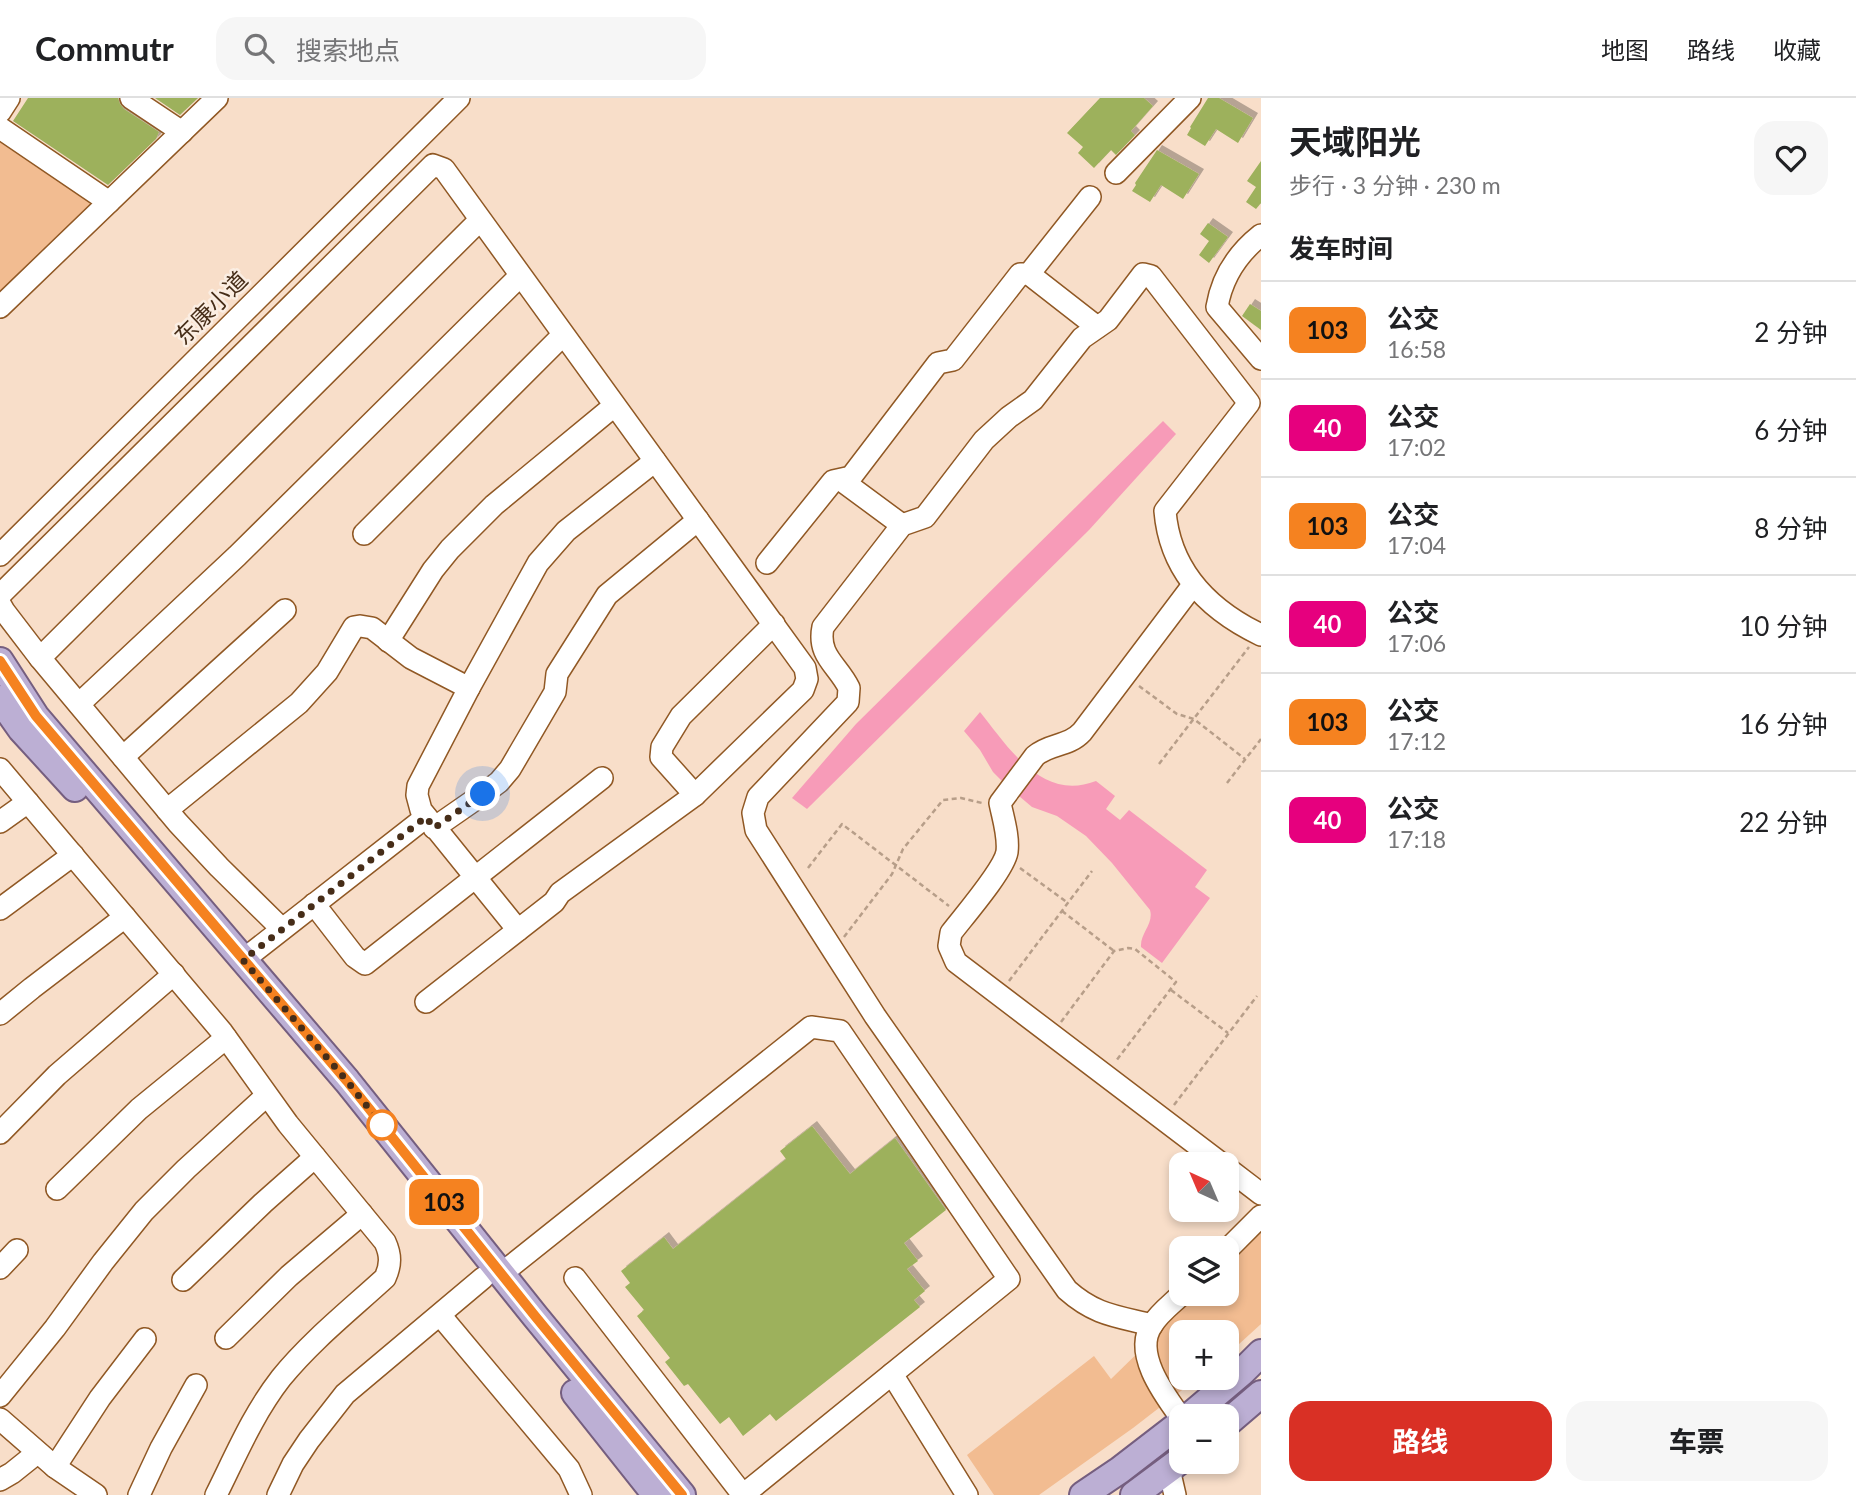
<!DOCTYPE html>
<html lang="zh">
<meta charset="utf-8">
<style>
:root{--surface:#fff;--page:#f6f6f6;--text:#202124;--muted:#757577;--line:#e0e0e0;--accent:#d93025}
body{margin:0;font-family:Lato,"Noto Sans SC",sans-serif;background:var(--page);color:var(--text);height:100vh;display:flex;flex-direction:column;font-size:26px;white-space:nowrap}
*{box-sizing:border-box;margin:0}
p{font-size:23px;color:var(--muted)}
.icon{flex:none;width:38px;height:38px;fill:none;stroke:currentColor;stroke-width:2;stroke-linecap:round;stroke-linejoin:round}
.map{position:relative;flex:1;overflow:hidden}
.side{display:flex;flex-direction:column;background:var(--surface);width:595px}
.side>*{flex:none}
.badge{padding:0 14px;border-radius:10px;font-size:24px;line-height:46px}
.needle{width:46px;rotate:316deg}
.controls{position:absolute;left:1169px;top:1054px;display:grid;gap:14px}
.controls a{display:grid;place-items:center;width:70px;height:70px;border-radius:14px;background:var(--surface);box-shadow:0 4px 10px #0003;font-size:35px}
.you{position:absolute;width:35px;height:35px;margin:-18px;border:5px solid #fff;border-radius:50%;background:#1a73e8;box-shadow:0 0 0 10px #1a73e833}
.map>.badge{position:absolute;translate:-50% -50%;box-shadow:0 0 0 4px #fff}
h2{padding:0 28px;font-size:26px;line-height:63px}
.round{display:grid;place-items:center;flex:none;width:74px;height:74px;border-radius:21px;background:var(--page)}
.head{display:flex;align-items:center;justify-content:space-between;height:119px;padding:0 28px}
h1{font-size:33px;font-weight:700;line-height:52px}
.action{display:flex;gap:14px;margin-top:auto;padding:14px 28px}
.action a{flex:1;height:80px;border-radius:21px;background:var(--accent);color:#fff;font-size:28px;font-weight:700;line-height:80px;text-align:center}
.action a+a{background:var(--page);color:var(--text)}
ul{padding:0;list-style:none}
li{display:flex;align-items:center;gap:21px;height:98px;padding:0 28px;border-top:2px solid var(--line)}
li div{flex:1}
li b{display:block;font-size:26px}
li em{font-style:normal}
li .badge{min-width:77px;font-weight:700;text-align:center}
header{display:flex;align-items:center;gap:42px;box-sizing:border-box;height:98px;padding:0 35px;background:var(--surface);border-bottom:2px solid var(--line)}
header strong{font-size:33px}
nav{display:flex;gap:38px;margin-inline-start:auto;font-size:24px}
.search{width:490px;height:63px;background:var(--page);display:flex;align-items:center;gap:18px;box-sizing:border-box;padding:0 24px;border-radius:21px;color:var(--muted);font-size:26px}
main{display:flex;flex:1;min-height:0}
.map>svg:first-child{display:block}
</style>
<header>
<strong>Commutr</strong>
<div class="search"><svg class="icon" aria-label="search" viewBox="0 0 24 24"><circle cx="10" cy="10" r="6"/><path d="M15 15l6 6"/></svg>搜索地点</div>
<nav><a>地图</a><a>路线</a><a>收藏</a></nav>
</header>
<main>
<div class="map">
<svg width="1261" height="1397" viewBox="0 0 1261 1397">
<defs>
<filter id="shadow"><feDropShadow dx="5" dy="-5" stdDeviation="0" flood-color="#0004"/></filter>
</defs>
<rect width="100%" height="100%" fill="#f8dec9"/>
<!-- green -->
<g fill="#f2bc91">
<polygon points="0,34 97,102 0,201"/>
<polygon points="1261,1135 1261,1226 1227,1257 1227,1234 1181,1234 1181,1279 1199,1279 1133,1330 1039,1397 994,1397 967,1357 1094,1258 1111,1281 1199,1195 1227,1195 1227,1169"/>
</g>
<!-- water -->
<g fill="#f79bb8">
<polygon points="1163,323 1176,336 1089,432 807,711 792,700 856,626"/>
<path d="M980,614C1009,650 1042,704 1096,683L1115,698L1106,711L1120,722L1129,712L1207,772L1195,789L1210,800L1162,865L1141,849C1140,835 1154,826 1150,812L1112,765L1086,738L1057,718L1032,709L1006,687L993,674L980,652L964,633Z"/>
</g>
<!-- building -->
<g fill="#9db15c" filter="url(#shadow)">
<polygon points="28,0 118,0 120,6 124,11 159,34 156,41 108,87 13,23"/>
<polygon points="155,0 198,0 180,17"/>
<polygon points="1100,0 1144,0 1153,8 1131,33 1135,37 1116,57 1111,52 1094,70 1078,55 1083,49 1067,35"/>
<polygon points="1208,0 1219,0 1253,20 1238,45 1216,31 1205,48 1187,37 1191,30 1190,29"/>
<polygon points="1157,52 1199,76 1183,101 1161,87 1150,104 1132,93 1136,87 1135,85"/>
<polygon points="1261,63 1261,105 1256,111 1246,104 1256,89 1247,83"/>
<polygon points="1208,125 1228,139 1209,165 1199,157 1209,143 1200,136"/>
<polygon points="1250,206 1261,213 1261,232 1242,218"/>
<polygon points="812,1028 850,1076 895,1040 946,1112 904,1145 918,1163 907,1171 925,1193 914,1202 920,1209 776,1323 770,1316 743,1338 729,1319 720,1326 688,1286 684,1288 665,1264 670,1260 637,1218 644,1212 625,1189 630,1185 621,1173 664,1139 673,1151 786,1061 780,1053"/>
</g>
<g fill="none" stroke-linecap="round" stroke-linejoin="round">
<defs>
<g id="minor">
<polyline points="131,0 182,34"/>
<polyline points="0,14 9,0"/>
<polyline points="0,30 109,104"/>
<polyline points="1116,75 1190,0"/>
<path d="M1261,137C1237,156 1222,179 1217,209L1261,261"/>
<polyline points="1029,176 1097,229"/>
<polyline points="0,209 217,0"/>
<polyline points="841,382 902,427"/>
<polyline points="364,436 563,237"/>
<polyline points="0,457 459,0"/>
<polyline points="767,465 833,383 851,379 938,265 953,262 1020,176 1029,176 1090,99"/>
<path d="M1193,487L1082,634C1068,649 1050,645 1035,658L1000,705C1003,720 1009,738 1007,754C1004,772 964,818 951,835L949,848L956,864L1222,1066"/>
<polyline points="0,497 433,67 444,71 805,570 807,581 803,592 695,697 560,795 554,804 426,904"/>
<polyline points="0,506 4,513 40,560 178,725 219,769 282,831"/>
<polyline points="388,543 433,472 450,451 494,407 614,308"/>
<polyline points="40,560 479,123"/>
<polyline points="79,606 237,458 520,178"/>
<polyline points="123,659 285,512"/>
<path d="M0,671L222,934L288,1026L385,1144C391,1157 391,1167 385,1180C350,1212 311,1243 281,1280C253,1316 236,1357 216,1397"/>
<polyline points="695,697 661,659 662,649 681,618 774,526"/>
<polyline points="167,712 299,605 327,574 354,529 360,528 372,530 411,560 469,590"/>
<polyline points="0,724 28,704"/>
<polyline points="434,730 483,696 499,684 510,671 555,594 557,576 607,497 698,422"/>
<polyline points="314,806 355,859 365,866 602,680"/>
<polyline points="0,811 73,757"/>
<polyline points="518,832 421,712 417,697 418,688 469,590 538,465 566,433 655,363"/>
<polyline points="243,862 426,719"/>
<polyline points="0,916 32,890 125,819"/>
<polyline points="0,1035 57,977 174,876"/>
<polyline points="1227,1070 1261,1096"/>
<polyline points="57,1091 139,1011 226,940"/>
<polyline points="1227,1152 1261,1118"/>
<polyline points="0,1170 17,1152"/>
<polyline points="501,1176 811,929 840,933 1009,1181 743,1397 575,1180"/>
<polyline points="183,1182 263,1105 315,1059"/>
<polyline points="440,1217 569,1371 581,1397"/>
<path d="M1152,1227C1116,1218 1095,1217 1067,1192L875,918L756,732L753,715L758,699L848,604L849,590C838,567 817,558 823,529L902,427L925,419L984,342L1009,319L1033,302L1082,240L1108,222L1143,176L1151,178L1249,305L1165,413C1170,473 1209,512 1261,537"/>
<polyline points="226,1240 289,1178 362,1116"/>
<polyline points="892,1276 967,1397"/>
<polyline points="0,1298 55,1230 103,1164 144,1113 186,1071 266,998"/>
<path d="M1179,1317C1163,1295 1133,1254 1152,1227C1159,1215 1173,1205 1183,1195"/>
<polyline points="0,1321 55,1369 96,1397"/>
<polyline points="55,1369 100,1300 145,1241"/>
<polyline points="1169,1371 1175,1397"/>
<polyline points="0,1382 12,1375 37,1355"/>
<polyline points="139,1397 161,1350 196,1287"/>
<polyline points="278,1397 293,1366 309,1342 345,1296 483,1180"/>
</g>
<g id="major">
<polyline points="0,563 36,619 347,983 535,1218 682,1397"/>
<polyline points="0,601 21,631 75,690"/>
<polyline points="575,1295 656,1397"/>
<polyline points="1190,1318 1242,1274 1261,1255"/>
<polyline points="1227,1325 1261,1296"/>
<polyline points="1083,1397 1120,1372 1181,1325"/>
<polyline points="1134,1397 1181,1362"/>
</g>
</defs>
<!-- minor casing -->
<use href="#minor" stroke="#905824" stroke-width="24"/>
<!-- major casing -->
<use href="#major" stroke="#755e7f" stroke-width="30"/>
<!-- path -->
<g stroke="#b79e89" stroke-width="2.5" stroke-dasharray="5 3.5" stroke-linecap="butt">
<polyline points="1139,588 1177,616 1194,621 1245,661"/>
<polyline points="1159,666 1249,549"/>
<polyline points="1227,685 1261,641"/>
<polyline points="808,770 842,726 949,808"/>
<polyline points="1020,770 1068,805"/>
<polyline points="1062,813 1114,853"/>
<polyline points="844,839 892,776 903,751 943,702 961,700 982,705"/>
<polyline points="1009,883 1092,773"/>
<polyline points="1171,892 1228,935"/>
<polyline points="1061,924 1114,853 1128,850 1135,851 1176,884 1116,963"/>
<polyline points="1174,1007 1257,898"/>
</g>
<!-- minor -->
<use href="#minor" stroke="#fff" stroke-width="21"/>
<!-- major -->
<use href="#major" stroke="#bcafd4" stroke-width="26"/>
</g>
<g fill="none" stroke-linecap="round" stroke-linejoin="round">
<defs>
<polyline id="line" points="0,563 36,618 347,983 535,1218 682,1397"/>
</defs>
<!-- line casing -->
<use href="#line" stroke="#fff" stroke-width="16"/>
<!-- line -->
<use href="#line" stroke="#f58220" stroke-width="10"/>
<!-- walk -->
<polyline stroke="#462d18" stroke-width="7" stroke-dasharray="0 12.6" points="382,1027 347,983 243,862 426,719 434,730 483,696"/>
</g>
<!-- markers -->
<circle fill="#fff" stroke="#f58220" stroke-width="3.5" cx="382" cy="1027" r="14"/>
<g text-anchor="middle" stroke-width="5" stroke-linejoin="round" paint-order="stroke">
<!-- street labels -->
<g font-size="23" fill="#462d18" stroke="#fbeee3">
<text transform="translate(211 210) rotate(-45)" y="8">东康小道</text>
</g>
</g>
</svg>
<div class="controls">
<a><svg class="needle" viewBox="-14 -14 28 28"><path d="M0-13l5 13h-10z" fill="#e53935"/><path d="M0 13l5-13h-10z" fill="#757577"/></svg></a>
<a><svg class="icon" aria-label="layers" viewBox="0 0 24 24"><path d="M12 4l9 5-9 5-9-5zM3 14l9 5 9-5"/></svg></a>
<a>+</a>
<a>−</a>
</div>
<div class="you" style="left:483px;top:696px"></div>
<b class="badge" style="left:444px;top:1104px;background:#f58220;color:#111">103</b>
</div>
<section class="side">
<div class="head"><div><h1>天域阳光</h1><p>步行 · 3 分钟 · 230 m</p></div><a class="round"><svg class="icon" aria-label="heart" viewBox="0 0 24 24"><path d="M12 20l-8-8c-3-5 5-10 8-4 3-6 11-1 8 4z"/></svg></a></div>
<h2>发车时间</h2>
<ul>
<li><span class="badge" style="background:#f58220;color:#111">103</span><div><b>公交</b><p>16:58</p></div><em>2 分钟</em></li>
<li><span class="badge" style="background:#e6007e;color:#fff">40</span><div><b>公交</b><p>17:02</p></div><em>6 分钟</em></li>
<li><span class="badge" style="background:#f58220;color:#111">103</span><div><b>公交</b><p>17:04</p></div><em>8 分钟</em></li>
<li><span class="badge" style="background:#e6007e;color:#fff">40</span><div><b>公交</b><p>17:06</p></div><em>10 分钟</em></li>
<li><span class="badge" style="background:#f58220;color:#111">103</span><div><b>公交</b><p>17:12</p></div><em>16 分钟</em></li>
<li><span class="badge" style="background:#e6007e;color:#fff">40</span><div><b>公交</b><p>17:18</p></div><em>22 分钟</em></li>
</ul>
<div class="action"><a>路线</a><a>车票</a></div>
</section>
</main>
